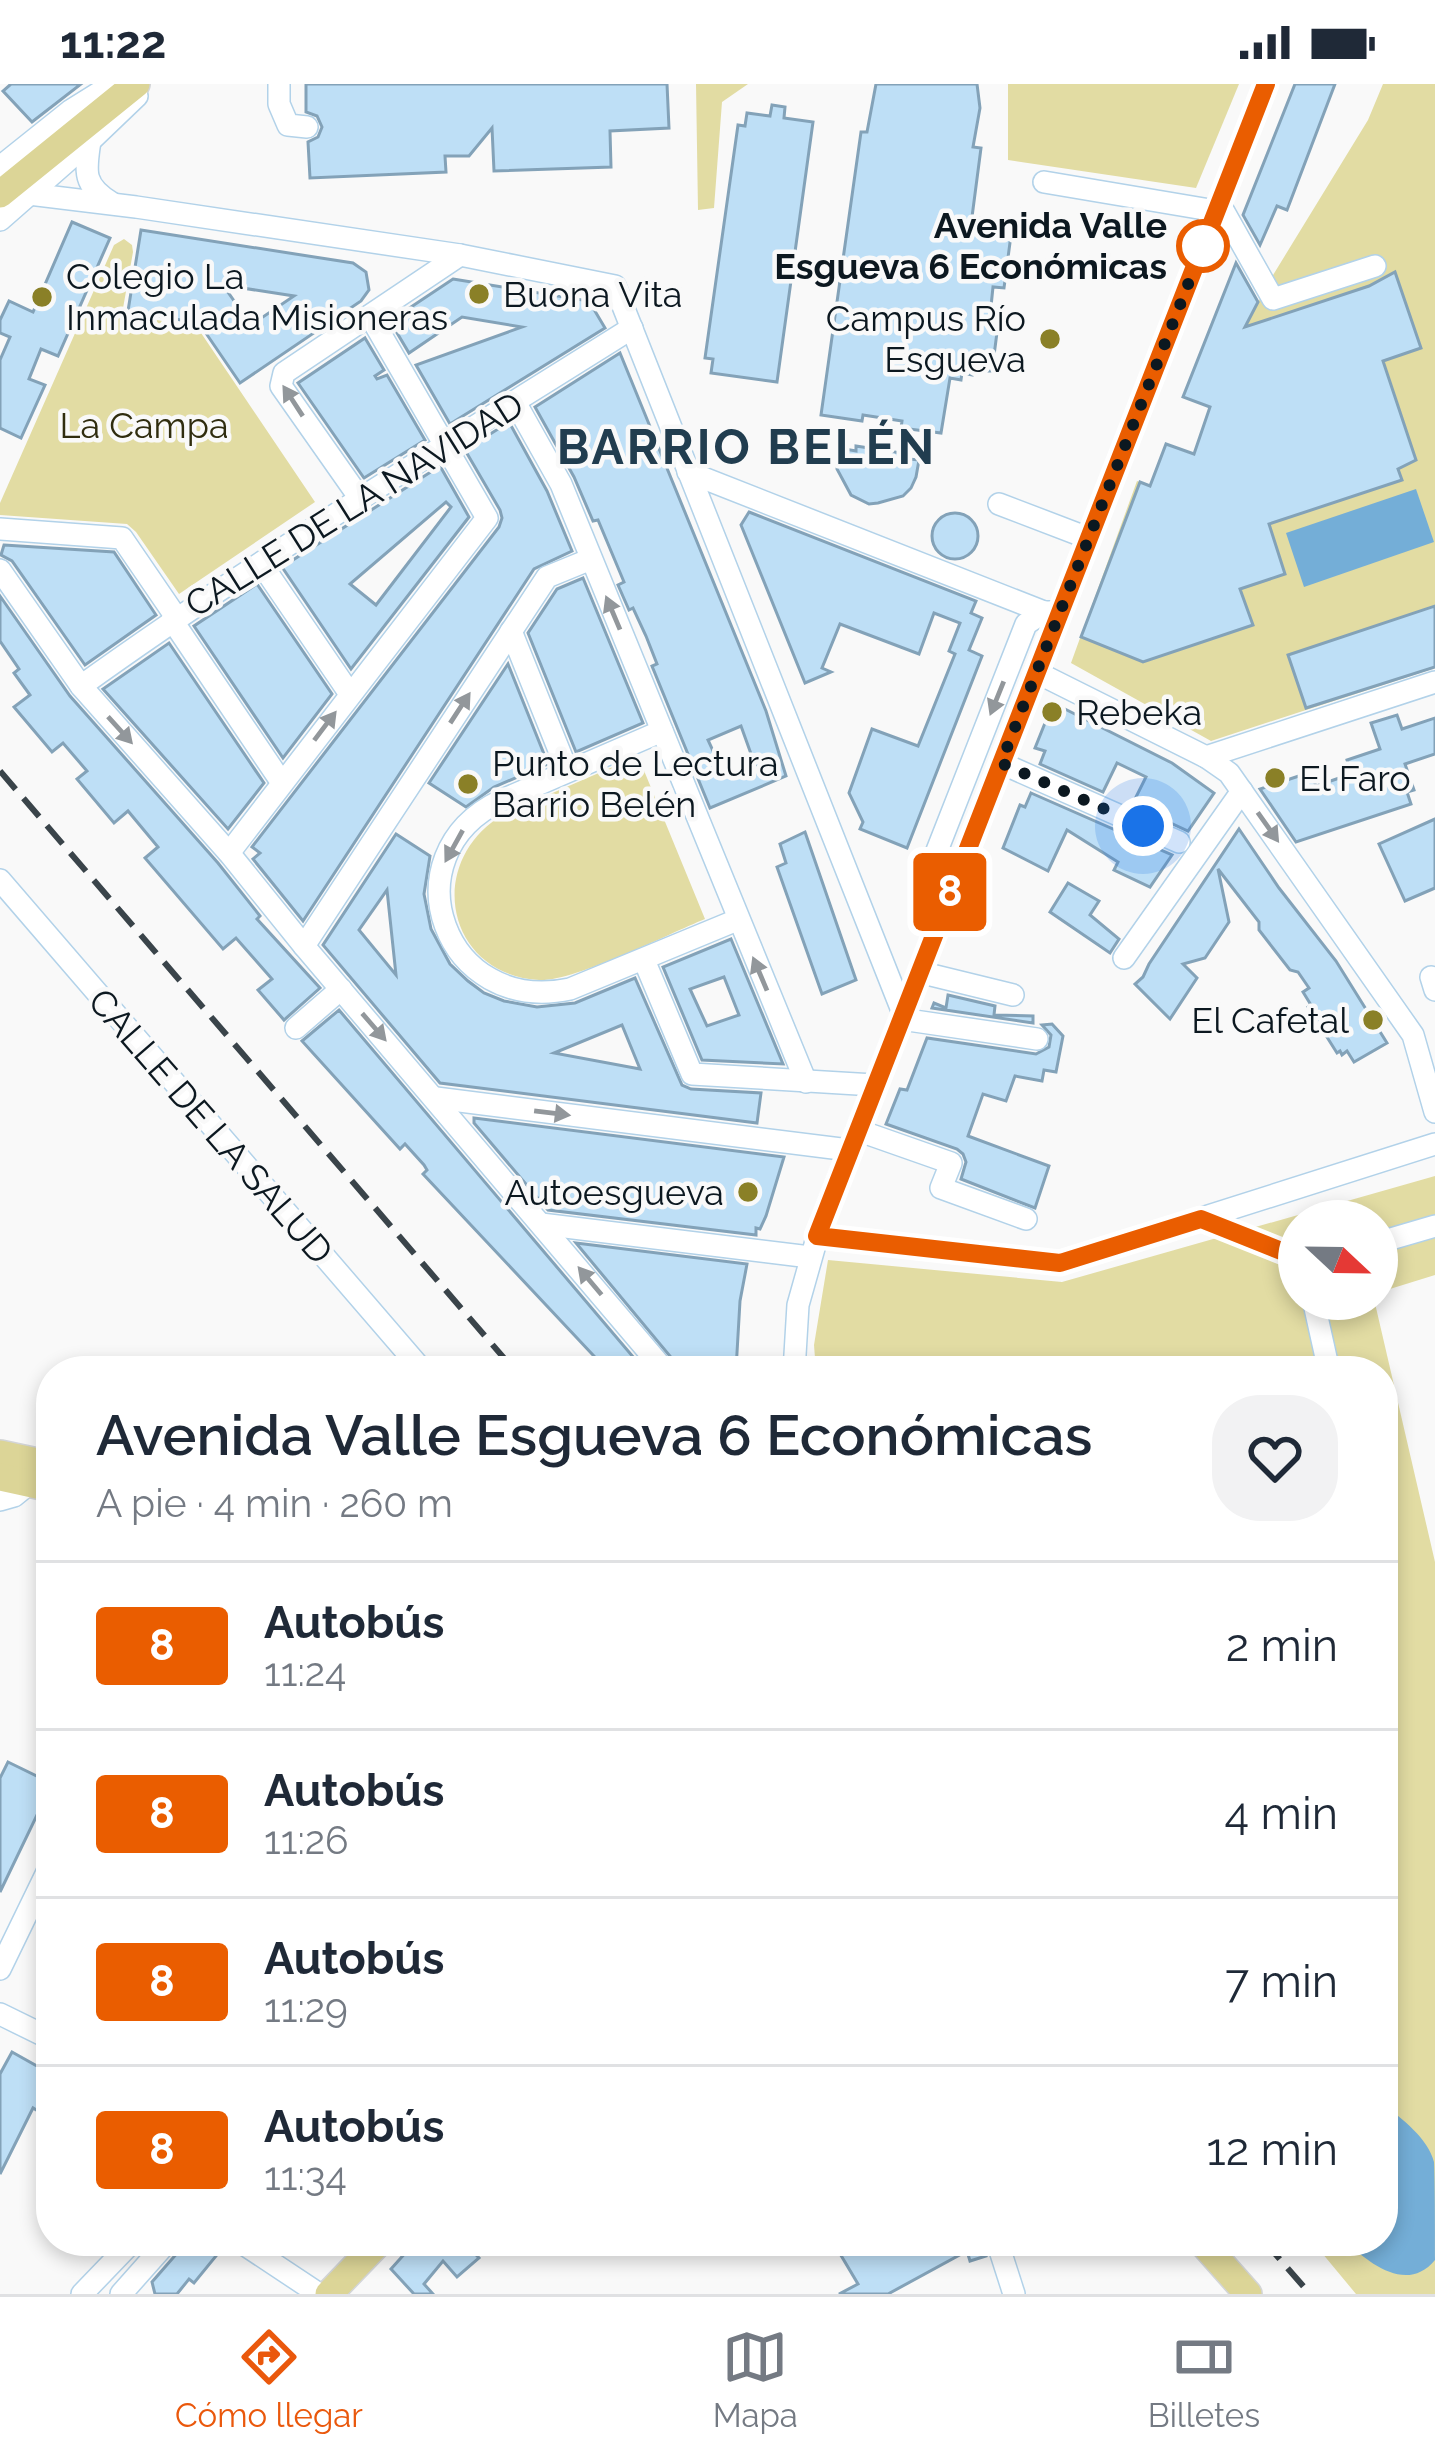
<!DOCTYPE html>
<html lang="es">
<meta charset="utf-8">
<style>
:root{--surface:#fff;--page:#f2f2f3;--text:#1f2937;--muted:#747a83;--line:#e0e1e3;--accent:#ea580c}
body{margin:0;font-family:Raleway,sans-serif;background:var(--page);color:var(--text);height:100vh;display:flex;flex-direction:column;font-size:45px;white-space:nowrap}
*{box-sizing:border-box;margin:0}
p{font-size:39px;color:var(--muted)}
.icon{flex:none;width:66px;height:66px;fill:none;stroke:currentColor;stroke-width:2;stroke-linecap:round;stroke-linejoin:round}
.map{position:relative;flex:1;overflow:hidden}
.drawer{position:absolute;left:36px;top:1272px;width:1362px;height:900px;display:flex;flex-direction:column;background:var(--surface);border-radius:48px;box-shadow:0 6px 18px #0003}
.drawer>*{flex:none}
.badge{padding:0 24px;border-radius:9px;font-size:42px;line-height:78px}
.needle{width:78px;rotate:112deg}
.buttons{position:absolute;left:1278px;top:1116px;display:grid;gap:24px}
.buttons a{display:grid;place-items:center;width:120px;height:120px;border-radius:50%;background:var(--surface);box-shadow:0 6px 18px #0003;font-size:60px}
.you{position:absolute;width:60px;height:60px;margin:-30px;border:9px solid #fff;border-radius:50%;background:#1a73e8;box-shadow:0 0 0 18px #1a73e833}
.map>.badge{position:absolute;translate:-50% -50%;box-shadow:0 0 0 6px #fff}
.round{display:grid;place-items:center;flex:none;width:126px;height:126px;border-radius:48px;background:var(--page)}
.head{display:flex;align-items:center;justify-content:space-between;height:204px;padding:0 60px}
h1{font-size:57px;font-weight:600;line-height:90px}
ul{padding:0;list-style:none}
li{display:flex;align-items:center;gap:36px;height:168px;padding:0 60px;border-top:3px solid var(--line)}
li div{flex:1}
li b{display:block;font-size:45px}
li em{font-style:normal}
li .badge{min-width:132px;font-weight:700;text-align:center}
.status{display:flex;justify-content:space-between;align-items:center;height:84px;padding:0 60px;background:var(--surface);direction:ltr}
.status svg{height:33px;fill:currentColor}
.dock{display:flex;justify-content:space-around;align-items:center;height:168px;border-top:3px solid var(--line);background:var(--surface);font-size:33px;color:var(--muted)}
.dock a{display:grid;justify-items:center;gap:6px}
.dock .current{color:var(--accent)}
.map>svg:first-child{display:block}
</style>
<div class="status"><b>11:22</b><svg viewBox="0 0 49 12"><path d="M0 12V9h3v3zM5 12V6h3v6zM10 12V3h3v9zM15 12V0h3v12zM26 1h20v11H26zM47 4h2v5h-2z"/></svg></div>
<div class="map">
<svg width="1435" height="2210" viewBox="0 0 1435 2210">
<rect width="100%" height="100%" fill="#f9f9f9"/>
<!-- green -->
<g fill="#e2dca3">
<polygon points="696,0 748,0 722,18 714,124 698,126"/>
<polygon points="1008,0 1239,0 1196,104 1008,76"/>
<polygon points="1383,0 1435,0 1435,584 1211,657 1071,579 1137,397 1180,413 1222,286 1270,196 1368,36"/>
<polygon points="124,155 132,161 133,168 122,230 197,243 315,418 179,510 136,448 127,440 0,431 0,419 114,161"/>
<path d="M638,672L705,835C668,850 574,898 539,896C445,890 424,777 504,730Z"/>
<polygon points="1435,1092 1435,1191 1377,1209 1377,1137 1299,1137 1299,1215 1374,1215 1435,1478 1435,2210 1356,2210 1312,2157 1383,2157 1383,1287 816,1287 814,1261 828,1176 1062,1198"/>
</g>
<!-- water -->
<g fill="#74aed7">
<polygon points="1416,405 1434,458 1304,503 1286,449"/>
<path d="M1383,2020C1402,2035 1428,2054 1434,2078C1435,2099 1435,2152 1435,2176C1407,2210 1369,2179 1345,2157H1383Z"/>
</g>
<!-- building -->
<g fill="#bedff6" stroke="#83a2b8" stroke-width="3" fill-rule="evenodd">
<polygon points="11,0 81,0 32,38 3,7"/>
<polygon points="306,0 667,0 669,44 610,47 611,83 494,87 492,44 469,72 445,72 446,88 310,94 308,58 318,53 322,43 317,32 306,28"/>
<polygon points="876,0 977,0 980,24 973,63 981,64 972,133 983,134 982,141 992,142 992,145 1011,151 1004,204 993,203 990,232 999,233 992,287 972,287 972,291 962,289 961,296 950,294 941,349 901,344 902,337 863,331 862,337 821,331 861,48 867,48"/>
<polygon points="1295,0 1335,0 1287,126 1277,122 1260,161 1243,131"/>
<polygon points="772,21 785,23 784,34 813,38 777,298 711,289 713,275 705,274 738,41 745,42 747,29 770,32"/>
<polygon points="72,138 110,154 58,272 41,265 29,295 45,301 21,354 0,344 0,276 10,253 0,249 0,236 9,217 33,228"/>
<path d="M141,146L353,179L366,188L369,206L361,217L240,299L199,239L128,227ZM223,201L294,212L251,241Z"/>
<polygon points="1236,179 1258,218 1245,243 1369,202 1395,188 1421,264 1383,277 1416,376 1398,385 1402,396 1269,440 1285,490 1240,505 1253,541 1143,578 1081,553 1140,398 1150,402 1166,360 1194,370 1210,323 1183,313"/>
<polygon points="453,195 589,217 605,244 450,340 416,281 522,243 462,233 409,269 390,237"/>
<polygon points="365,254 384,286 375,292 377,295 387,291 425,356 364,394 298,299"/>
<path d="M620,269L766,627L786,692L710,724L652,582L657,580L646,552L633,524L629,526L618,501L624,498L598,436L593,437L574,393L535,323ZM741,642L755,681L725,693L708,656Z"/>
<polygon points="509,338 547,407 572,467 534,485 303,837 253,775 260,769 252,763 499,443 502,434 500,426 465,366"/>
<polygon points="856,362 901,369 900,374 919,376 916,393 911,404 903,412 878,419 869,420 851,411 837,385 839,364 856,367"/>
<path d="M440,382L469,433L351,585L282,483ZM446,418L451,423L376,521L350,500Z"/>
<polygon points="749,428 976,517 971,529 982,534 969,566 982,572 907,764 860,745 863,738 849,709 872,645 918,662 955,570 949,567 960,539 934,529 919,570 840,540 822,584 831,588 805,599 741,441"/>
<circle cx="955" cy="452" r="23"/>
<polygon points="4,461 114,468 156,531 85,581 12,477 1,471"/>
<polygon points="583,494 643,639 576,668 528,549 557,505"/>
<polygon points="257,500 332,610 283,674 194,542"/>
<polygon points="0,512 70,612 218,779 260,832 257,835 320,904 284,936 258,906 272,895 236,854 223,865 145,774 158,763 128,727 114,739 77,695 87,687 63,659 52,668 14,623 30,611 14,589 19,585 0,557"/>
<polygon points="1435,522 1435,583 1306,624 1288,571"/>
<polygon points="169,559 264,699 228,745 103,605"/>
<polygon points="508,580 548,680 494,703 466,723 429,699"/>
<polygon points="1053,619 1172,679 1214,709 1188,747 1132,721 1146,693 1117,679 1103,708 1040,680 1045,667 1035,664"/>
<polygon points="1397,631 1402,645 1435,634 1435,670 1405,680 1414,706 1407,708 1411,720 1296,758 1260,705 1311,688 1316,702 1351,690 1347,676 1380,665 1371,639"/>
<polygon points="1031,709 1172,771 1150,803 1114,786 1118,778 1067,746 1048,787 1003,764 1020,721 1025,723"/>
<polygon points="1435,735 1435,804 1405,817 1379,760"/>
<polygon points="1239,745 1279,804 1336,877 1387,959 1354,978 1347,967 1342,971 1340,967 1337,969 1308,923 1311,921 1303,908 1309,904 1298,888 1290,886 1259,846 1259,838 1218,785 1229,838 1205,874 1183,880 1197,894 1170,935 1135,900 1143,893 1149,880"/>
<polygon points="805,748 856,896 822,910 777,783 786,779 780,760"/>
<path d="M396,750L430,772L424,810L431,845L450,880L468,897L484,909L504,917L537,923L575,919L635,894L682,1001L691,1005L761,1009L757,1039L440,999L323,861ZM387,806L396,891L359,846ZM622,941L640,985L554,969Z"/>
<polygon points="1068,799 1099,817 1090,831 1119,855 1110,869 1050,828"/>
<path d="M731,855L783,980L702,976L663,883ZM724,893L739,931L707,942L690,905Z"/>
<polygon points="948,911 995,922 994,931 1033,932 1033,939 932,924 934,919 946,924"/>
<polygon points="339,926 645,1287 608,1287 423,1090 427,1086 424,1081 405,1060 400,1065 302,957"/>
<polygon points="1052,940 1063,952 1056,988 1044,986 1042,997 1015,992 1006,1017 983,1010 968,1052 1049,1082 1035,1124 961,1095 966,1078 963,1070 957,1065 886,1040 900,1005 907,1006 927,954 1036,970 1049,963 1051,951 1042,941"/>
<polygon points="474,1034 784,1073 766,1132 760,1145 756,1144 756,1151 548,1126 474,1039"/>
<polygon points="576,1159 747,1180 740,1217 736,1286 679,1283"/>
<polygon points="8,1678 51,1699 51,1702 0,1808 0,1694"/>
<polygon points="12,1968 51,1990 51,2035 33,2024 0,2090 0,1990"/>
<polygon points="183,2157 224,2157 225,2161 194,2199 189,2195 177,2210 155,2210 152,2198 179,2167"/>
<polygon points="416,2157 463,2157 479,2174 457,2193 443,2177 424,2200 433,2210 414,2210 391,2185"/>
<polygon points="858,2157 982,2157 986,2172 970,2177 967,2167 888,2210 839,2210 858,2200 839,2168"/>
</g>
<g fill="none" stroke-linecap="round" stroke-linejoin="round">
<defs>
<g id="minor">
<polyline points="279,0 279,20 288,41 307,43"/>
<path d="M90,57C85,88 83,102 112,119"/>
<polyline points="0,83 70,27 113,0"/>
<polyline points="1044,98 1216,127"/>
<polyline points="29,110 136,123 460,171 615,202 903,929"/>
<polyline points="1219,119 1273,215 1375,182"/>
<polyline points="0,136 90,57 137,12"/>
<polyline points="515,318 561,400 806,998"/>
<polyline points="688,388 1044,528"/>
<polyline points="359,413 281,302 284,289 460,171"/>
<polyline points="999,420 1088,454"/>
<polyline points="0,445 122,454 176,533"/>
<polyline points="262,481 350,610"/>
<polyline points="0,486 81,602 229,769 304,862 665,1287"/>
<polyline points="172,536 282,699"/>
<polyline points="511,547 567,686"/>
<polyline points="1036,588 1206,673 1229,689 1413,951 1435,1028"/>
<path d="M81,602C259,474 446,361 632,244"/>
<path d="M662,647L500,717C387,772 444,932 570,905L737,836"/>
<polyline points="1206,673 1435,598"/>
<polyline points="1001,679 1179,758"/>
<polyline points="229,769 487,434 370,232"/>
<polyline points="0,796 423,1287"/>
<polyline points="950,809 937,802 929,787 1026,540 1044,528 1053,528"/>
<polyline points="304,862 547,493 591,475"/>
<polyline points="1124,874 1242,707"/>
<polyline points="644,876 692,990 874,1001"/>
<polyline points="919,888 1013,911"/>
<polyline points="1431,893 1435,906"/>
<polyline points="901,935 1037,955"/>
<polyline points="296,944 341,905"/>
<polyline points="436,1014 849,1066"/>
<polyline points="857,1046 951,1079 941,1104 1026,1135"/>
<polyline points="1201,1135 1299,1174"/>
<polyline points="541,1140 810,1173"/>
<polyline points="817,1152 1060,1179 1435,1060"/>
<polyline points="1377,1159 1435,1142"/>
<polyline points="1313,1215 1329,1287"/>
<polyline points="794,1287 798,1221 822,1136 1266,0"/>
<polyline points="0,1416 14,1412 30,1399"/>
<polyline points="0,1885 51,1780"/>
<polyline points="0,1930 51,1955"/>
<polyline points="239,2157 319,2210"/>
<polyline points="997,2157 1014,2210"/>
<polyline points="82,2210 133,2157"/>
<polyline points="121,2210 168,2157"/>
</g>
<g id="major">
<polyline points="0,110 136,0"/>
<polyline points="0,1370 51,1381"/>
<polyline points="0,1393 51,1404"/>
<polyline points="1201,2157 1248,2210"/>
<polyline points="329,2210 380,2157"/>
</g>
</defs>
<!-- minor casing -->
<use href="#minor" stroke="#b2d2e9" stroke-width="24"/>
<!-- major casing -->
<use href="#major" stroke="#d3d5d7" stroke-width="30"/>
<!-- minor -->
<use href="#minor" stroke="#fff" stroke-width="21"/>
<!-- major -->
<use href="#major" stroke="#dcd597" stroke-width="27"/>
<!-- rail -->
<g stroke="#3a444a" stroke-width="6" stroke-dasharray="24 12" stroke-linecap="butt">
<polyline points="0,687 515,1287"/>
<polyline points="1264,2157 1310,2210"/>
</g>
</g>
<!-- one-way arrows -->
<defs><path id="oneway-solid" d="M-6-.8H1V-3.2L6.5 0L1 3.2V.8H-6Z" transform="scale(3)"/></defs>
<g fill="#92979b">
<use href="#oneway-solid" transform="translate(293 317) rotate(-123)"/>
<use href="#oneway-solid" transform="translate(613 529) rotate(-113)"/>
<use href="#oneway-solid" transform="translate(997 614) rotate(112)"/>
<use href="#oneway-solid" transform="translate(460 624) rotate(-57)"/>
<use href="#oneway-solid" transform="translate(325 642) rotate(-53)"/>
<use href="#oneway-solid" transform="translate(120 646) rotate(48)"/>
<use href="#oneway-solid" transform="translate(1268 743) rotate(55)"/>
<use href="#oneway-solid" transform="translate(454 762) rotate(119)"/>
<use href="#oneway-solid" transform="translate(760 890) rotate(-113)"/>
<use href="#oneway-solid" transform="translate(374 943) rotate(49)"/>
<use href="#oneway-solid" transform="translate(552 1029) rotate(7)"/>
<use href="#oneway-solid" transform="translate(590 1197) rotate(-130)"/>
</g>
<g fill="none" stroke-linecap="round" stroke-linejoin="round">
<defs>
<polyline id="line" points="1266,0 817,1152 1060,1179 1201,1135 1299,1174"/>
</defs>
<!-- line casing -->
<use href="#line" stroke="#fff" stroke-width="27"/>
<!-- line -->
<use href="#line" stroke="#ea5d00" stroke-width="18"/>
<!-- walk -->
<polyline stroke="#0c1820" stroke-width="12" stroke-dasharray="0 21.6" points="1143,742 1001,679 1203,162"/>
</g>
<!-- markers -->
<circle fill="#fff" stroke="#ea5d00" stroke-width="6" cx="1203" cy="162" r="24"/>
<g fill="#8a8027" stroke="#f9f9f9" stroke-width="4.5">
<circle cx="479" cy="210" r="12"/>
<circle cx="42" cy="213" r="12"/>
<circle cx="1050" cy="255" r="12"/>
<circle cx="1052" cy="628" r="12"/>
<circle cx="1275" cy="694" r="12"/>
<circle cx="468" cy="700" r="12"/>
<circle cx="1373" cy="936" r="12"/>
<circle cx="748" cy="1108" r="12"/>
</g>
<g text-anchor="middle" stroke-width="9" stroke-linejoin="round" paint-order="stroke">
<!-- stop labels -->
<g font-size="36" font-weight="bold" fill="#0c1820" stroke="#f9f9f9" text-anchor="end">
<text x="1167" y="154">Avenida Valle<tspan x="1167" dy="41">Esgueva 6 Económicas</tspan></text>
</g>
<!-- poi labels -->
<g font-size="36" fill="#0c1820" stroke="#f9f9f9" text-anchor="start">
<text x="66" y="205">Colegio La<tspan x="66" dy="41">Inmaculada Misioneras</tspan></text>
<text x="503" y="223">Buona Vita</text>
<text x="1026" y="247" text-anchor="end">Campus Río<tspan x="1026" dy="41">Esgueva</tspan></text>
<text x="1076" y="641">Rebeka</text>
<text x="492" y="692">Punto de Lectura<tspan x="492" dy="41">Barrio Belén</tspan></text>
<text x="1299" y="707">El Faro</text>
<text x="1349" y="949" text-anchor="end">El Cafetal</text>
<text x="724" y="1121" text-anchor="end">Autoesgueva</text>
</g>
<!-- park labels -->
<g font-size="36" fill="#302d0f" stroke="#f9f9f9">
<text x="144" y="354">La Campa</text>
</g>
<!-- street labels -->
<g font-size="36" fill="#0c1820" stroke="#f9f9f9">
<text transform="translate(354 420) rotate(-32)" y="13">CALLE DE LA NAVIDAD</text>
<text transform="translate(211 1042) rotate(49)" y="13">CALLE DE LA SALUD</text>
</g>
<!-- district labels -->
<g font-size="48" font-weight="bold" letter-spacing="3" fill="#213d4f" stroke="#f9f9f9">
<text x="747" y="380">BARRIO BELÉN</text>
</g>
</g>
</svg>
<div class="buttons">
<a><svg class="needle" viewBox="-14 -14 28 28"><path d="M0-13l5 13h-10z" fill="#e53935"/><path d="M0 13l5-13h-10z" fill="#747a83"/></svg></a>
</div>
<div class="you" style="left:1143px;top:742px"></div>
<b class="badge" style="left:950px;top:808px;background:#ea5d00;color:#fff">8</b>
<section class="drawer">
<div class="head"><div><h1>Avenida Valle Esgueva 6 Económicas</h1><p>A pie · 4 min · 260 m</p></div><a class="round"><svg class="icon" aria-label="heart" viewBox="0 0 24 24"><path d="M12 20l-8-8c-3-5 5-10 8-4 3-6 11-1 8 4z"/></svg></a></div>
<ul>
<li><span class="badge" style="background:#ea5d00;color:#fff">8</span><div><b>Autobús</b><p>11:24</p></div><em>2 min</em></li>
<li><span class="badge" style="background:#ea5d00;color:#fff">8</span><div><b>Autobús</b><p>11:26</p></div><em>4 min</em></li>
<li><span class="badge" style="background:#ea5d00;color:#fff">8</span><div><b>Autobús</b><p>11:29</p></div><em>7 min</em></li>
<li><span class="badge" style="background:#ea5d00;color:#fff">8</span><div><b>Autobús</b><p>11:34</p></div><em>12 min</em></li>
</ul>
</section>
</div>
<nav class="dock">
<a class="current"><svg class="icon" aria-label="directions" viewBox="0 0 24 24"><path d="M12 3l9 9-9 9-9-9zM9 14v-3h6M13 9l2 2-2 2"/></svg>Cómo llegar</a>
<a><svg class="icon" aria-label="map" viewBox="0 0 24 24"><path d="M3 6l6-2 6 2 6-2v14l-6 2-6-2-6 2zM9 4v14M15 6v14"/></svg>Mapa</a>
<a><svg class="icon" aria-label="tickets" viewBox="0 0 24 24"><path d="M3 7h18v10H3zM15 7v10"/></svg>Billetes</a>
</nav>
